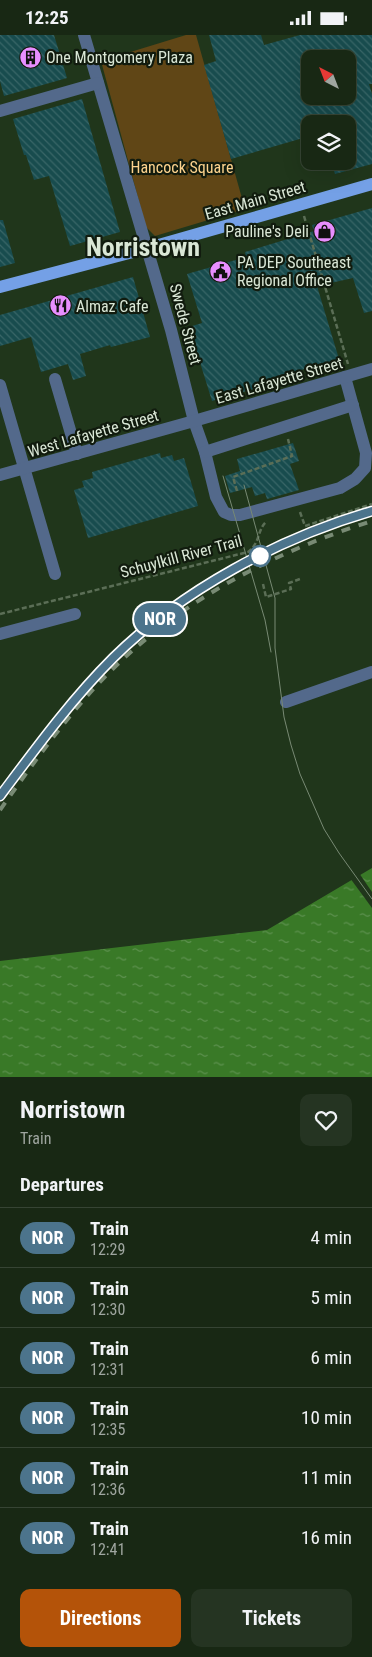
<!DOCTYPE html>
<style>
:root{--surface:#182814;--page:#253422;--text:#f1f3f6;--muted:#9fa6a0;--line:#364434;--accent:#b45309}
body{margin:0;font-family:"Roboto Condensed",sans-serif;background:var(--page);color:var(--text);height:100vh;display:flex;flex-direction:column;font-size:19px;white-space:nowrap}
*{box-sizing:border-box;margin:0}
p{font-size:16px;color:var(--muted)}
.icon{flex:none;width:28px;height:28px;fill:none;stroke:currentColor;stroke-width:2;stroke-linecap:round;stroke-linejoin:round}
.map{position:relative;height:1042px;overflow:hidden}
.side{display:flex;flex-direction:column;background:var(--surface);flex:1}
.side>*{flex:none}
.badge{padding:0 10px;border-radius:16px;font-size:18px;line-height:32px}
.needle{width:32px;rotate:318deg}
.controls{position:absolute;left:301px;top:15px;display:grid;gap:10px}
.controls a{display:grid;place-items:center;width:55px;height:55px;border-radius:10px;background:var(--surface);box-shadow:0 5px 20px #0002,0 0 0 1px var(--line);font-size:25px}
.map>.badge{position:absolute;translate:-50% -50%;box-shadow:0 0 0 2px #fff}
h2{padding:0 20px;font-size:19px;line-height:45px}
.round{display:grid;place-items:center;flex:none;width:52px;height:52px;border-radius:10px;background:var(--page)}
.headline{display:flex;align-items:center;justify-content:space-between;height:85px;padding:0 20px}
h1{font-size:24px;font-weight:700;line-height:38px}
.action{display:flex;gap:10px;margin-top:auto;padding:10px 20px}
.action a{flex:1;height:58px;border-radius:10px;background:var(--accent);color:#fff;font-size:20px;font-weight:700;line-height:58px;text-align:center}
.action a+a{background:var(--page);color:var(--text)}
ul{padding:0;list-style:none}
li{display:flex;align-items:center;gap:15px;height:60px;padding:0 20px;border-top:1px solid var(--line)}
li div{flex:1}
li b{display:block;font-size:19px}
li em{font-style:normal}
li .badge{min-width:55px;font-weight:700;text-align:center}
.status{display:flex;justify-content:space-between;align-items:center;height:35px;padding:0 25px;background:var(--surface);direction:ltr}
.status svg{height:14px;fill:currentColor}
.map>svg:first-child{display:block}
</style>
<div class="status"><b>12:25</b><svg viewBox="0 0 49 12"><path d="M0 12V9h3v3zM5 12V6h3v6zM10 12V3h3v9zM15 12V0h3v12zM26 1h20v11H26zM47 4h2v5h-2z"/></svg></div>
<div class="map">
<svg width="372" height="1042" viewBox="0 0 372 1042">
<defs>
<pattern id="water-ripples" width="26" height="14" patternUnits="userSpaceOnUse" patternTransform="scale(1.25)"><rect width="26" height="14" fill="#397927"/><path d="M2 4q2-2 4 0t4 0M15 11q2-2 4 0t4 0" fill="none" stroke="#5e9250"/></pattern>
<pattern id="building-back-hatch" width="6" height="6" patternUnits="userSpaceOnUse" patternTransform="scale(1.25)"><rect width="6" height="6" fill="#184c4e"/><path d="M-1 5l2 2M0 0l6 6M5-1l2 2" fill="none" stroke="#396667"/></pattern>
</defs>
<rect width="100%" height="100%" fill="#20361b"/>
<!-- park -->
<polygon fill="#604616" points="186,0 196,0 245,174 155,201 146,192 101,26"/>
<!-- water -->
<polygon fill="url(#water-ripples)" points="372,833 372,1042 0,1042 0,926 267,895"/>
<!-- pier -->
<polygon fill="#20361b" points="359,838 372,857 372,873 350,843"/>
<!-- building -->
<g fill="url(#building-back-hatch)" fill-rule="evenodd">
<polygon points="0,0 54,0 67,43 4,61 0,46"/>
<path d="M209,0H261L264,10L300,0H372V49H369L372,59V129L335,139L331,126H348V89H310V101L231,124L204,30L216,26ZM310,24H348V61H310Z"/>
<polygon points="82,64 120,197 70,211 49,141 34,145 26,120 24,120 13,84"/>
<polygon points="372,173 372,276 364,278 353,243 317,251 339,324 267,345 269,353 257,355 257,353 212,366 189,292 202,288 187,239 246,222 245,217 314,196 312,190"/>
<polygon points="0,185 3,185 15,228 0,232"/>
<polygon points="133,242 150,302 111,312 110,310 80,319 86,341 73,345 68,329 41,337 31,302 0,311 0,280"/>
<polygon points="293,408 299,426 290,429 299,455 267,464 265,458 255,461 252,452 230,458 225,441 240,436 237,424"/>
<polygon points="160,418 161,423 172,420 174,426 184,423 198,471 88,503 74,455 84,452 82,446 93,443 92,437"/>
</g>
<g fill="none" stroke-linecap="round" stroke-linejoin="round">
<!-- path -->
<g stroke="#5b6e56" stroke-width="2.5" stroke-dasharray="5 2.5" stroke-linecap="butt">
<polyline points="304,181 348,329"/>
<polyline points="237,456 233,442 292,421 288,404"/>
<polyline points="300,477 305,491 372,469"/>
<polyline points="263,549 266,562 291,554 289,548 300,544"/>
<path d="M0,579L248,517C261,507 257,494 267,486"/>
</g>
<!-- minor -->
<g stroke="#53698b" stroke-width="12">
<polyline points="84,0 171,295 194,386 205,417 216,462 224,477 231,480 240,480 340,453 355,444 365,433 366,418 345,342"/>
<polyline points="0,76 98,48"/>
<polyline points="55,344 77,419"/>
<polyline points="0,350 55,539"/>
<polyline points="205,417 353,370"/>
<polyline points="0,440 194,386 372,334"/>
<polyline points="0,599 75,579"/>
<polyline points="286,667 372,637"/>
</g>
<!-- major -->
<polyline stroke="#74a0e6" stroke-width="12" points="0,252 148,213 372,149"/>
<!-- tram -->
<g stroke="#788a74" stroke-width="1">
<polyline points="223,441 265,585 271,617"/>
<polyline points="244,450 275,563 275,613 284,682 291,710 300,739 324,794 339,818 372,864"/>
</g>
<!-- rail -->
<g stroke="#788a74" stroke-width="4" stroke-dasharray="9 9" stroke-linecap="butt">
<path d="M0,761C36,713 71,665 113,623C180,557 282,502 372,476"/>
<path d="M0,775C37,723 75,669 122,625C193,559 280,515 372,486"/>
</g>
</g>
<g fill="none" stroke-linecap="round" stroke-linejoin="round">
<defs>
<path id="line" d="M0,761C36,713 71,665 113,623C182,555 279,503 372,476"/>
</defs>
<!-- line casing -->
<use href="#line" stroke="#fff" stroke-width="11"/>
<!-- line -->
<use href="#line" stroke="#4c748c" stroke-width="8"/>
</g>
<!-- icons -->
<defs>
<symbol id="building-disc" viewBox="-11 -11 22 22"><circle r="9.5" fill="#e88eff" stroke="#111b0e"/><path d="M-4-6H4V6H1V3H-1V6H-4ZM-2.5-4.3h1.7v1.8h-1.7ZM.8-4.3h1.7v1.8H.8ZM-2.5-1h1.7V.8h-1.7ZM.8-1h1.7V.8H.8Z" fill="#111"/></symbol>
<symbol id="shop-disc" viewBox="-11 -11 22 22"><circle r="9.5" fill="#e88eff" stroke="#111b0e"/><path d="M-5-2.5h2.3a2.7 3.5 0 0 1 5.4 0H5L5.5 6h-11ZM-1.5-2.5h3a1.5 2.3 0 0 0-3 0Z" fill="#111"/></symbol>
<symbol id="civic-disc" viewBox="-11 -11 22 22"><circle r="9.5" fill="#e88eff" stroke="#111b0e"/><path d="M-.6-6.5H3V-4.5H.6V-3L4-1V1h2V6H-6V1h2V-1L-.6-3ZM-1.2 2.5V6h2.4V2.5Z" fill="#111"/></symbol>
<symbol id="restaurant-disc" viewBox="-11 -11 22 22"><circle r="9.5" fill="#e88eff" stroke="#111b0e"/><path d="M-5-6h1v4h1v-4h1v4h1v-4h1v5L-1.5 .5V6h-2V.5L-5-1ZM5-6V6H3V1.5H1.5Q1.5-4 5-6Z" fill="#111"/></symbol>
</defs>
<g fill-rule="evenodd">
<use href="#building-disc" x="18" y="10" width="25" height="25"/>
<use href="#shop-disc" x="312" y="184" width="25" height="25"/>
<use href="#civic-disc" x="208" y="224" width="25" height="25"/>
<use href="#restaurant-disc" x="48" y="258" width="25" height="25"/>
</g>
<!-- markers -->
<circle fill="#fff" stroke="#4c748c" stroke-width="2.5" cx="260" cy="521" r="10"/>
<g text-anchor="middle" stroke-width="4.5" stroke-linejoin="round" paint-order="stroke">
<!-- poi labels -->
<g font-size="16" fill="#dae7d6" stroke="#111b0e" text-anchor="start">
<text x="46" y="28">One Montgomery Plaza</text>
<text x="309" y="202" text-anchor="end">Pauline's Deli</text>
<text x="237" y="233">PA DEP Southeast<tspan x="237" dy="18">Regional Office</tspan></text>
<text x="76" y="277">Almaz Cafe</text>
</g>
<!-- park labels -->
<g font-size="16" fill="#fdd38e" stroke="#111b0e">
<text x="182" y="138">Hancock Square</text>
</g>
<!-- street labels -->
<g font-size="16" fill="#dae7d6" stroke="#111b0e">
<text transform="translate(255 165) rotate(-16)" y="6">East Main Street</text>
<text transform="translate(186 289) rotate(75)" y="6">Swede Street</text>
<text transform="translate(279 345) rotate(-16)" y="6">East Lafayette Street</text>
<text transform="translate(93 398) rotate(-16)" y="6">West Lafayette Street</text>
<text transform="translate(181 521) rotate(-15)" y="6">Schuylkill River Trail</text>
</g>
<!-- town labels -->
<g font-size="26" font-weight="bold" fill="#dae7d6" stroke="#111b0e">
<text x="143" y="221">Norristown</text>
</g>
</g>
</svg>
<div class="controls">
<a><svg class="needle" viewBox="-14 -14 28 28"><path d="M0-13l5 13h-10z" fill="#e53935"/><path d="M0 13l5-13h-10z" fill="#9fa6a0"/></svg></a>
<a><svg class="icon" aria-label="layers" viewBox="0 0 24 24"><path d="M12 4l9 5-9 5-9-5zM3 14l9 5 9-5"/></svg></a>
</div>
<b class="badge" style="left:160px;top:584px;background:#4c748c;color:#fff">NOR</b>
</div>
<section class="side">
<div class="headline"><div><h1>Norristown</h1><p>Train</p></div><a class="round"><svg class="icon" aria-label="heart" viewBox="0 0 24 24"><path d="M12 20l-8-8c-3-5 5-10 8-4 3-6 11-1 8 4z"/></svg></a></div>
<h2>Departures</h2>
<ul>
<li><span class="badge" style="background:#4c748c;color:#fff">NOR</span><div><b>Train</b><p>12:29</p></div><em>4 min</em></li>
<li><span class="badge" style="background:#4c748c;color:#fff">NOR</span><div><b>Train</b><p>12:30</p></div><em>5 min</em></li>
<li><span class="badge" style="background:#4c748c;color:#fff">NOR</span><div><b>Train</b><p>12:31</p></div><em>6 min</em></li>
<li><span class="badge" style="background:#4c748c;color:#fff">NOR</span><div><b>Train</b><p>12:35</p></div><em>10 min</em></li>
<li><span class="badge" style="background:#4c748c;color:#fff">NOR</span><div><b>Train</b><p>12:36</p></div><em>11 min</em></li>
<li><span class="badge" style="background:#4c748c;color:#fff">NOR</span><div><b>Train</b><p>12:41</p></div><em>16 min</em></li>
</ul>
<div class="action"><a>Directions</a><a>Tickets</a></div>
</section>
